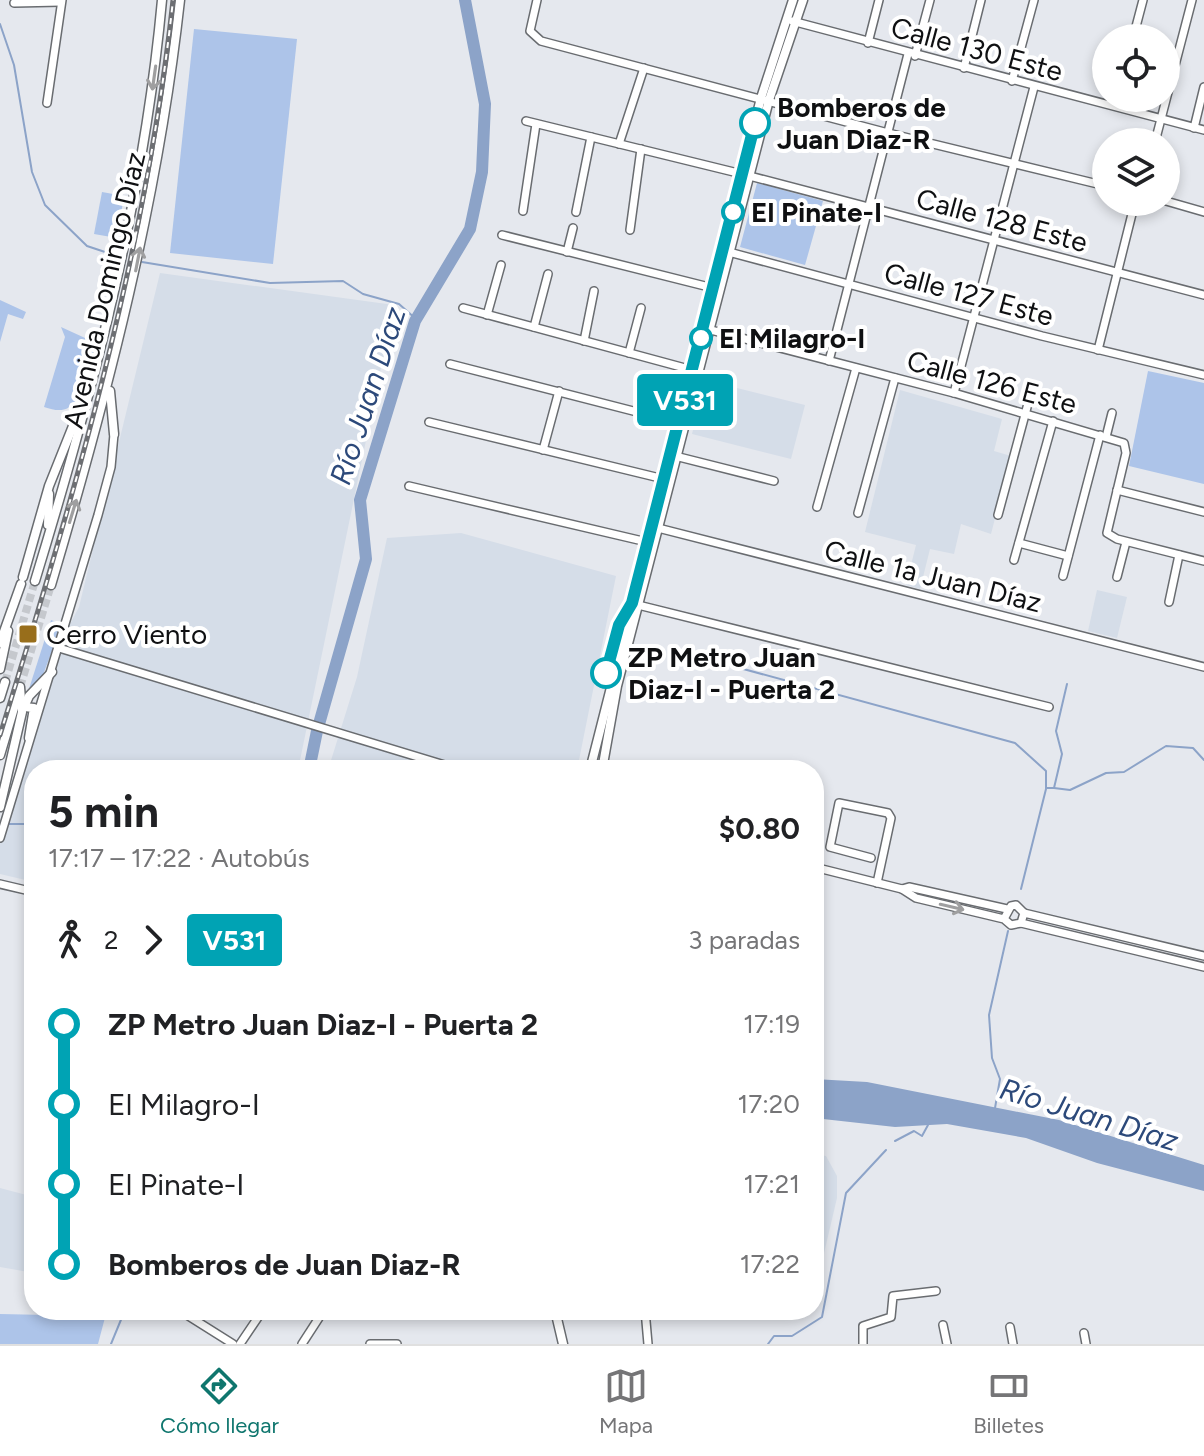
<!DOCTYPE html>
<html lang="es">
<meta charset="utf-8">
<style>
:root{--surface:#fff;--page:#f2f2f2;--text:#202124;--muted:#757577;--line:#e0e0e0;--accent:#0f766e}
body{margin:0;font-family:Figtree,sans-serif;background:var(--page);color:var(--text);height:100vh;display:flex;flex-direction:column;font-size:30px;white-space:nowrap}
*{box-sizing:border-box;margin:0}
p{font-size:26px;color:var(--muted)}
.icon{flex:none;width:44px;height:44px;fill:none;stroke:currentColor;stroke-width:2;stroke-linecap:round;stroke-linejoin:round}
.map{position:relative;flex:1;overflow:hidden}
.panel{position:absolute;left:24px;top:760px;width:800px;height:560px;display:flex;flex-direction:column;background:var(--surface);border-radius:32px;box-shadow:0 4px 12px #0003}
.panel>*{flex:none}
.badge{padding:0 16px;border-radius:6px;font-size:28px;line-height:52px}
.fabs{position:absolute;left:1092px;top:24px;display:grid;gap:16px}
.fabs a{display:grid;place-items:center;width:88px;height:88px;border-radius:50%;background:var(--surface);box-shadow:0 4px 12px #0003;font-size:40px}
.map>.badge{position:absolute;translate:-50% -50%;box-shadow:0 0 0 4px #fff}
.legs{display:flex;align-items:center;gap:12px;height:88px;padding:0 24px;font-size:26px}
.legs p{margin-inline-start:auto}
.head{display:flex;align-items:center;justify-content:space-between;height:136px;padding:0 24px}
h1{font-size:44px;font-weight:700;line-height:60px}
ul{padding:0 24px;list-style:none}
li{display:flex;align-items:center;gap:28px;height:80px;font-size:30px}
li i{display:grid;place-items:center;width:12px;height:100%;margin:0 10px;background:currentColor}
li i::after{content:'';width:20px;height:20px;margin:-10px;border:6px solid;border-radius:50%;background:var(--surface)}
li p{margin-inline-start:auto}
li:first-child i{background:linear-gradient(#0000 50%,currentColor 0)}
li:last-child i{background:linear-gradient(currentColor 50%,#0000 0)}
.dock{display:flex;justify-content:space-around;align-items:center;height:112px;border-top:2px solid var(--line);background:var(--surface);font-size:22px;color:var(--muted)}
.dock a{display:grid;justify-items:center;gap:4px}
.dock .current{color:var(--accent)}
.map>svg:first-child{display:block}
</style>
<div class="map">
<svg width="1204" height="1344" viewBox="0 0 1204 1344">
<rect width="100%" height="100%" fill="#e5e8ee"/>
<!-- built -->
<g fill="#d5dde8">
<polygon points="160,273 394,305 298,770 34,770 34,882 0,874 0,842 18,774 57,649 79,607"/>
<polygon points="705,380 805,405 791,459 692,434"/>
<polygon points="900,390 1002,419 994,451 1011,456 991,534 961,524 954,554 930,549 920,589 906,585 916,545 865,532"/>
<polygon points="461,533 616,576 577,770 328,770 357,677 387,538"/>
<polygon points="1097,590 1127,597 1117,638 1088,631"/>
<polygon points="814,1154 826,1156 837,1176 837,1198 821,1266 814,1264"/>
<polygon points="0,1188 34,1197 34,1273 0,1267"/>
</g>
<!-- green -->
<g fill="#adc4e9">
<polygon points="194,29 297,39 273,264 170,253"/>
<polygon points="757,183 823,201 805,265 740,247"/>
<polygon points="102,192 124,196 117,238 94,234"/>
<polygon points="0,300 26,312 23,319 8,314 0,342"/>
<path d="M61,327L96,343L78,399C68,412 59,412 44,407L65,337Z"/>
<polygon points="1148,371 1204,383 1204,484 1129,466"/>
<polygon points="51,620 62,624 40,683 27,695"/>
<polygon points="48,1310 107,1310 98,1344 0,1344 0,1314 47,1315"/>
</g>
<!-- water -->
<polygon fill="#8ca3c8" points="814,1079 867,1082 1059,1120 1204,1165 1204,1191 1097,1163 1026,1138 947,1124 895,1127 814,1118"/>
<g fill="none" stroke-linecap="round" stroke-linejoin="round">
<!-- stream -->
<g stroke="#8ca3c8" stroke-width="2">
<polyline points="0,24 14,65 32,172 45,205 87,246 114,255"/>
<polyline points="142,262 270,283 343,281 363,294 399,304 416,319"/>
<polyline points="703,658 1015,743 1046,771 1046,789 1021,889"/>
<polyline points="1047,788 1054,788 1062,754 1056,731 1067,684"/>
<polyline points="1054,788 1070,790 1106,773 1124,772 1166,746 1193,748 1204,760"/>
<polyline points="8,824 34,824"/>
<polyline points="995,1108 1000,1079 992,1058 989,1015 1008,931"/>
<polyline points="895,1141 914,1131 922,1136 928,1125"/>
<polyline points="111,1344 125,1310"/>
<polyline points="768,1344 774,1336 792,1336 822,1317 846,1193 886,1150"/>
</g>
<!-- river -->
<polyline stroke="#8ca3c8" stroke-width="12" points="309,770 317,731 366,559 360,500 415,321 470,229 482,172 485,104 465,0"/>
<!-- major-tunnel -->
<g stroke="#c5c8cd" stroke-width="8" stroke-dasharray="8 4" stroke-linecap="butt">
<polyline points="5,682 35,581"/>
<polyline points="20,687 51,585"/>
</g>
<defs>
<g id="minor">
<polyline points="537,0 530,31 541,41 888,133 1106,186"/>
<polyline points="14,3 61,2"/>
<polyline points="792,21 1204,130"/>
<polyline points="1133,38 1143,0"/>
<polyline points="868,43 879,0"/>
<polyline points="915,56 930,0"/>
<polyline points="964,68 981,0"/>
<polyline points="1012,81 1034,0"/>
<polyline points="47,103 62,0"/>
<polyline points="526,121 742,174 1204,295"/>
<polyline points="1194,128 1204,87"/>
<polyline points="1155,142 1192,0"/>
<polyline points="619,144 644,68"/>
<polyline points="1166,201 1204,212"/>
<polyline points="523,211 536,124"/>
<polyline points="576,212 591,137"/>
<polyline points="630,230 641,149"/>
<polyline points="502,235 717,289"/>
<polyline points="725,251 1042,336 1204,375"/>
<polyline points="567,252 573,228"/>
<polyline points="463,308 696,371"/>
<polyline points="487,315 501,265"/>
<polyline points="534,327 548,274"/>
<polyline points="707,329 954,393 1124,443 1126,453 1107,533 1117,539 1204,561"/>
<polyline points="584,341 594,291"/>
<polyline points="1098,350 1135,202"/>
<polyline points="629,353 641,308"/>
<polyline points="829,361 908,54"/>
<polyline points="450,364 680,423"/>
<polyline points="954,393 1034,87"/>
<polyline points="429,422 668,480"/>
<polyline points="1106,437 1112,413"/>
<polyline points="543,450 559,391"/>
<polyline points="671,455 774,481"/>
<polyline points="409,486 647,542"/>
<polyline points="1117,490 1204,512"/>
<polyline points="817,507 856,368"/>
<polyline points="858,513 895,378"/>
<polyline points="998,515 1033,385"/>
<polyline points="654,527 1204,667"/>
<polyline points="1019,543 1068,556"/>
<polyline points="1014,560 1053,421"/>
<polyline points="1063,576 1100,435"/>
<polyline points="1117,577 1126,542"/>
<polyline points="1169,602 1179,555"/>
<polyline points="634,604 1049,707"/>
<polyline points="59,648 461,770"/>
<polyline points="0,838 98,515 111,467 114,434"/>
<polyline points="871,858 830,847 839,803 888,813 891,818 877,883"/>
<polyline points="814,867 902,889 909,887 1007,909"/>
<polyline points="0,884 34,892"/>
<polyline points="902,889 916,898 1004,919 1011,925 1021,923 1024,913 1016,905 1011,906 1004,919"/>
<polyline points="1024,913 1204,956"/>
<polyline points="1021,923 1204,967"/>
<polyline points="179,1310 233,1344"/>
<polyline points="645,1310 648,1344"/>
<polyline points="943,1325 947,1344"/>
<polyline points="1010,1327 1013,1344"/>
<polyline points="1084,1333 1086,1344"/>
<polyline points="240,1344 263,1310"/>
<polyline points="302,1344 324,1310"/>
<polyline points="370,1344 397,1344"/>
<polyline points="863,1344 863,1326 891,1317 893,1296 936,1291"/>
</g>
<g id="major">
<polyline points="110,391 114,434"/>
<polyline points="48,525 49,494"/>
<polyline points="23,577 49,486 81,406"/>
<path d="M35,581C93,391 144,198 162,0"/>
<path d="M51,585C108,393 158,200 180,0"/>
<polyline points="0,643 21,584"/>
<polyline points="0,669 8,631"/>
<polyline points="0,698 5,682"/>
<polyline points="24,707 29,696 52,672"/>
<polyline points="24,707 34,708 29,738"/>
<polyline points="0,755 19,691"/>
<polyline points="590,770 761,98 793,0"/>
<polyline points="602,770 617,686 769,100 803,0"/>
<polyline points="0,807 22,712 20,687"/>
<polyline points="555,1310 563,1344"/>
</g>
</defs>
<!-- minor casing -->
<use href="#minor" stroke="#696c70" stroke-width="10"/>
<!-- major casing -->
<use href="#major" stroke="#696c70" stroke-width="11"/>
<!-- minor -->
<use href="#minor" stroke="#fff" stroke-width="7"/>
<!-- major -->
<use href="#major" stroke="#fff" stroke-width="8"/>
<defs>
<path id="rail" d="M0,735C75,494 146,252 173,0"/>
</defs>
<!-- rail casing -->
<use href="#rail" stroke="#6d6f73" stroke-width="5"/>
<!-- rail -->
<use href="#rail" stroke="#fff" stroke-width="2" stroke-dasharray="6" stroke-linecap="butt"/>
</g>
<!-- one-way arrows -->
<defs><path id="oneway-shaft" d="M-6 0H5M1.5-3L5.5 0L1.5 3" fill="none" stroke-width="1.6" stroke-linecap="round" stroke-linejoin="round" transform="scale(2)"/></defs>
<g stroke="#9f9fa0">
<use href="#oneway-shaft" transform="translate(154 78) rotate(98)"/>
<use href="#oneway-shaft" transform="translate(138 259) rotate(-79)"/>
<use href="#oneway-shaft" transform="translate(73 511) rotate(-73)"/>
<use href="#oneway-shaft" transform="translate(952 907) rotate(13)"/>
</g>
<g fill="none" stroke-linecap="round" stroke-linejoin="round">
<defs>
<polyline id="line-1" points="606,673 619,625 632,603 755,123"/>
</defs>
<!-- line-1 casing -->
<use href="#line-1" stroke="#fff" stroke-width="18"/>
<!-- line-1 -->
<use href="#line-1" stroke="#00a3b4" stroke-width="12"/>
</g>
<!-- markers -->
<g fill="#fff" stroke="#00a3b4" stroke-width="4">
<circle cx="755" cy="123" r="14"/>
<circle cx="733" cy="212" r="10"/>
<circle cx="701" cy="338" r="10"/>
<circle cx="606" cy="673" r="14"/>
</g>
<rect fill="#986e1b" stroke="#fff" stroke-width="3" x="18" y="624" width="20" height="20" rx="4"/>
<g text-anchor="middle" stroke-width="8" stroke-linejoin="round" paint-order="stroke">
<!-- street labels -->
<g font-size="28" fill="#0f1012" stroke="#fff">
<text transform="translate(977 49) rotate(15)" y="10">Calle 130 Este</text>
<text transform="translate(1002 220) rotate(15)" y="10">Calle 128 Este</text>
<text transform="translate(104 290) rotate(-77)" y="10">Avenida Domingo Díaz</text>
<text transform="translate(969 294) rotate(15)" y="10">Calle 127 Este</text>
<text transform="translate(992 382) rotate(15)" y="10">Calle 126 Este</text>
<text transform="translate(933 576) rotate(14)" y="10">Calle 1a Juan Díaz</text>
</g>
<!-- stop labels -->
<g font-size="28" font-weight="bold" fill="#0f1012" stroke="#fff" text-anchor="start">
<text x="777" y="117">Bomberos de<tspan x="777" dy="32">Juan Diaz-R</tspan></text>
<text x="751" y="222">El Pinate-I</text>
<text x="719" y="348">El Milagro-I</text>
<text x="628" y="667">ZP Metro Juan<tspan x="628" dy="32">Diaz-I - Puerta 2</tspan></text>
</g>
<!-- poi labels -->
<g font-size="28" fill="#0f1012" stroke="#fff" text-anchor="start">
<text x="46" y="644">Cerro Viento</text>
</g>
<!-- water labels -->
<g font-size="30" font-style="italic" fill="#2c497a" stroke="#fff">
<text transform="translate(368 396) rotate(-72)" y="10">Río Juan Díaz</text>
<text transform="translate(1089 1115) rotate(17)" y="10">Río Juan Díaz</text>
</g>
</g>
</svg>
<div class="fabs">
<a><svg class="icon" aria-label="locate" viewBox="0 0 24 24"><circle cx="12" cy="12" r="6"/><path d="M12 2v4M12 18v4M2 12h4M18 12h4"/></svg></a>
<a><svg class="icon" aria-label="layers" viewBox="0 0 24 24"><path d="M12 4l9 5-9 5-9-5zM3 14l9 5 9-5"/></svg></a>
</div>
<b class="badge" style="left:685px;top:400px;background:#00a3b4;color:#fff">V531</b>
<section class="panel">
<div class="head"><div><h1>5 min</h1><p>17:17 – 17:22 · Autobús</p></div><b>$0.80</b></div>
<div class="legs"><svg class="icon" aria-label="walk" viewBox="0 0 24 24"><circle cx="13" cy="4" r="2"/><path d="M13 8l-2 6 4 7M11 14l-3 7M7 12l3-4h3l4 4"/></svg>2<svg class="icon" aria-label="forward" viewBox="0 0 24 24"><path d="M9 5l7 7-7 7"/></svg><b class="badge" style="background:#00a3b4;color:#fff">V531</b><p>3 paradas</p></div>
<ul>
<li><i style="color:#00a3b4"></i><b>ZP Metro Juan Diaz-I - Puerta 2</b><p>17:19</p></li>
<li><i style="color:#00a3b4"></i><span>El Milagro-I</span><p>17:20</p></li>
<li><i style="color:#00a3b4"></i><span>El Pinate-I</span><p>17:21</p></li>
<li><i style="color:#00a3b4"></i><b>Bomberos de Juan Diaz-R</b><p>17:22</p></li>
</ul>
</section>
</div>
<nav class="dock">
<a class="current"><svg class="icon" aria-label="directions" viewBox="0 0 24 24"><path d="M12 3l9 9-9 9-9-9zM9 14v-3h6M13 9l2 2-2 2"/></svg>Cómo llegar</a>
<a><svg class="icon" aria-label="map" viewBox="0 0 24 24"><path d="M3 6l6-2 6 2 6-2v14l-6 2-6-2-6 2zM9 4v14M15 6v14"/></svg>Mapa</a>
<a><svg class="icon" aria-label="tickets" viewBox="0 0 24 24"><path d="M3 7h18v10H3zM15 7v10"/></svg>Billetes</a>
</nav>
